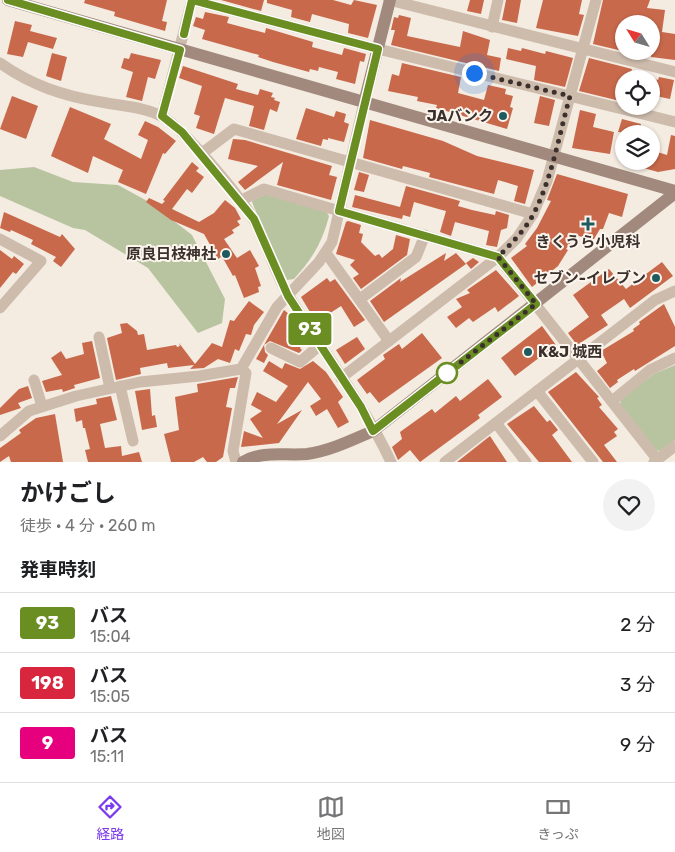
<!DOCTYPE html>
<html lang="ja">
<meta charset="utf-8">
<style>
:root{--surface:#fff;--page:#f2f2f2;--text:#202124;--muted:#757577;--line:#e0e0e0;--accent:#7c3aed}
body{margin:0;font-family:Rubik,"Noto Sans JP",sans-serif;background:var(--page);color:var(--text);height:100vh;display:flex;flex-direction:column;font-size:19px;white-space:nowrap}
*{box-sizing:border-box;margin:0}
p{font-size:16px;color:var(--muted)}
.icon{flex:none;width:28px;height:28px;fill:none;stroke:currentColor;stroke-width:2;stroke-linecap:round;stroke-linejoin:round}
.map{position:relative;height:462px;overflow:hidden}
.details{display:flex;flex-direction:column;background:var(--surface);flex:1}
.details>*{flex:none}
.badge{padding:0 10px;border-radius:4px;font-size:18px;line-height:32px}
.needle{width:32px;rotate:307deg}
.tools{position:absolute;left:615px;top:15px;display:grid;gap:10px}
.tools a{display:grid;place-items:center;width:45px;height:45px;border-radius:50%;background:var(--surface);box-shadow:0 1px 4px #0004;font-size:25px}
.you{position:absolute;width:25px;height:25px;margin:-12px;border:4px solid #fff;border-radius:50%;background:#1a73e8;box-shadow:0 0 0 8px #1a73e833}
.map>.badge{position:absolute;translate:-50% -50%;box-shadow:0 0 0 2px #fff}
h2{padding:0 20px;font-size:19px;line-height:45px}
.round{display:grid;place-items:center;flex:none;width:52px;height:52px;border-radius:26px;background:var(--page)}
.summary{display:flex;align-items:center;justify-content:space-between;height:85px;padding:0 20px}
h1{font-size:24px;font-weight:700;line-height:38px}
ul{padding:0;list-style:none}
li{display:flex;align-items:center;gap:15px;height:60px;padding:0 20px;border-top:1px solid var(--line)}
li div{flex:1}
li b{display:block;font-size:19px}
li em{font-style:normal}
li .badge{min-width:55px;font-weight:700;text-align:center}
.menu{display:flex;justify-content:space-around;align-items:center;height:70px;border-top:1px solid var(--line);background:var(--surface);font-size:14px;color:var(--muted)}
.menu a{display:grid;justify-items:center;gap:2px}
.menu .selected{color:var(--accent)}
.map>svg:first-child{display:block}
</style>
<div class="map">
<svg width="675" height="462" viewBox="0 0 675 462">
<rect width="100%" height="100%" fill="#f4ebe1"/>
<!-- green -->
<g fill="#b8c4a0">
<polygon points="34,167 73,182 118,185 149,202 192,235 225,299 222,323 198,333 148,268 85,230 73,228 0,196 0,170"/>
<path d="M266,194L326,211L329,216C322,243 312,259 294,279L287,280C282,269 252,205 252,201Z"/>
<polygon points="675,365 675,440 660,451 654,450 620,405 621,399 654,374"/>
</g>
<!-- building -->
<g fill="#c8694b">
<polygon points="85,0 167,0 162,21 167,22 165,31 114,16 115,12 84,3"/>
<polygon points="221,0 264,0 261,11"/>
<polygon points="267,0 333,0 351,5 354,0 377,5 368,38 348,33 349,24 312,14 310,22 291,17 292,10 267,3"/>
<polygon points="470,0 484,0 481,14 467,11"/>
<polygon points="506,0 521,0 517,23 502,20"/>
<polygon points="543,0 582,0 579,14 584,15 578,36 536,28"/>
<polygon points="603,0 650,0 647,8 665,10 662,32 675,34 675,60 651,57 651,24 624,24 624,51 636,51 635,54 593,44"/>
<polygon points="205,12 229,17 227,23 265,33 266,28 313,42 312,47 342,55 344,48 366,54 364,62 360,61 355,84 336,79 338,72 319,67 318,71 310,69 309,72 273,62 258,57 259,55 202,39 205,30 193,26 196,17 203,19"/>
<polygon points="399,15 411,18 407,36 460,47 463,31 490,40 487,55 501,58 499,71 391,45 395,30 391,30 394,17 398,18"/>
<polygon points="15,21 32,25 30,31 57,38 53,49 28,42 23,57 7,54"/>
<polygon points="508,48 521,51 522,48 545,54 546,51 573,58 565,87 534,80 536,66 506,59"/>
<polygon points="52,53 67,57 61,81 46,76"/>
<polygon points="131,53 161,60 155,79 148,77 142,101 126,97 133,72 121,68 124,58 129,59"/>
<polygon points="589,58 632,69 629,79 624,79 624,102 579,91"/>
<polygon points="402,63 461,77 458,93 484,100 488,85 506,89 505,94 513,96 510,107 513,108 507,129 436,108 437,105 417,101 418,97 388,91 392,74 399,76"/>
<polygon points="183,66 238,84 236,89 258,95 260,89 273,93 271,97 275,98 274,100 280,102 277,112 270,109 264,130 249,126 254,106 225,98 214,134 196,128 200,116 194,114 202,86 179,78"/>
<polygon points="659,77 674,80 670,99 651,95 651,78 658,80"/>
<polygon points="12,96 38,106 26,139 0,129"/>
<polygon points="540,96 555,100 549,126 534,123"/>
<polygon points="70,107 111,124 104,139 141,159 148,140 138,135 145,121 158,127 176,141 165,154 163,153 146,194 118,182 123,170 93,156 88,173 51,156"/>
<polygon points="306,108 334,117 336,111 346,114 344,122 349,124 344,142 328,138 328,140 323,139 321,146 296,139"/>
<polygon points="580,110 596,114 593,127 614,132 610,154 572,148"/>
<polygon points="622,119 641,124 639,134 618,132"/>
<polygon points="370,120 443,141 477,156 534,170 525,204 514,201 518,186 498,180 494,194 429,177 430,173 403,166 402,169 363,158"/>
<polygon points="671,135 675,136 675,169 658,172 629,164 630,161 651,161 651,150 667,155"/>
<polygon points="233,139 245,140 332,166 329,175 337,177 331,200 277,185 283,162 245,190 238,182 258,166 228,159"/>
<polygon points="192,162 199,168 196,171 204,177 192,193 187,189 172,209 199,222 214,213 225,200 235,208 241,219 237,221 240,225 232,230 234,233 224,239 237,258 250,250 259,266 255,268 261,286 258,287 259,292 244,298 235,275 233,276 224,260 221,257 218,259 204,234 171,220 146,202 149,198 162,204 165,201 163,200"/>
<polygon points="359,172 369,175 364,192 354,190"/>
<polygon points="557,174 628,194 622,217 609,213 603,229 600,229 594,239 590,240 576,235 566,249 568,250 558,266 532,287 511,258 527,246 525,244 537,228 551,201 547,200"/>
<polygon points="406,186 460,201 458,206 472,210 495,215 496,211 509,215 507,228 501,230 497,247 486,245 489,231 455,222 451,236 440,232 446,211 442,210 414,202 410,217 403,215 402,219 352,207 355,195 400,207"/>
<polygon points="4,212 60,237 62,234 75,249 61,267 53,261 56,257 31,244 33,240 11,230 10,232 0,228"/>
<polygon points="348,221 361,225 359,233 363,234 361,242 375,256 379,254 382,258 393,249 396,235 410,239 407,255 361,289 353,278 359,274 350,265 355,260 336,254 346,222"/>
<polygon points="0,250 12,259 14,256 24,264 16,274 13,272 0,288"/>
<polygon points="446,253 444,261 456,253 466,264 384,322 370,301 401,278 400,282"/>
<polygon points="473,258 479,262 471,269 466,263"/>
<polygon points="662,262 673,276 630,308 624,299 601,315 608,325 577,345 568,333 589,317 573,295 609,269 626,289"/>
<polygon points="496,270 519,296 498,312 495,307 473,322 469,318 456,328 447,317 462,307 456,299 470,293 467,290"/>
<polygon points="327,278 330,282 335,279 365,320 354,327 341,306 318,321 314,316 313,317 301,297"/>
<polygon points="249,301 264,312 254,325 251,335 246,334 239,351 235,349 230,363 218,359 204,368 190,369 194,365 168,368 167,363 140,368 141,374 116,380 107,338 122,333 120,324 127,323 137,331 138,335 144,334 147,350 176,345 177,347 180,346 179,343 195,364 212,343 222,347 230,320 234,321"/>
<polygon points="664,304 675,327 675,346 635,371 634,369 617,380 618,382 610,388 597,371 607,363 601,351 634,331 633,329 640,324 639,322"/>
<polygon points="284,310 295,319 303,334 297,341 302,345 300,348 302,350 299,353 270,341 264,345 265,352 268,355 264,363 256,359"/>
<polygon points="542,326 556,345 515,376 501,358"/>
<polygon points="422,333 442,358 379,403 370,392 367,394 357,380 385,359 383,355 399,344 402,349"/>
<polygon points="357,337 365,349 345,364 336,350"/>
<polygon points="92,341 100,378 74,385 75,388 63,392 62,389 46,392 42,381 62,375 51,358 61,351 66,359 84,354 82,343"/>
<polygon points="269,361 282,369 285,363 300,369 313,361 326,372 343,397 338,402 349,422 338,428 327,409 316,416 310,406 321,399 308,382 277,424 302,410 279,443 241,447 244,431 263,438 250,419 262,411 251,405 257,392 276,402 288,386 263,371"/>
<polygon points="576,372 599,397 597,398 602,405 599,407 618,429 614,432 617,436 604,445 617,462 603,462 548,392"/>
<polygon points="238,377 235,388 230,388 229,392 226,407 232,408 223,457 216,462 207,462 203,457 194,462 171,462 164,434 179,430 175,397 198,392 197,384"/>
<polygon points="488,379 502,397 478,415 480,418 420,462 410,450 398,460 392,447 402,439 400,432 432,409 435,413 456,396 460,401"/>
<polygon points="28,386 32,398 18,403 21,408 0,415 0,408 19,389"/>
<polygon points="150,389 152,416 155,415 157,427 142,430 135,391"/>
<polygon points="111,396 117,420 100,424 105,448 121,446 122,456 139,452 142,462 88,462 85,450 90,449 85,428 83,428 82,420 76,422 74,409 97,404 96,399"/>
<polygon points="534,406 547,422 550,420 558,430 552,435 572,462 539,462 507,424"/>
<polygon points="55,414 63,462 11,462 9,456 0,462 0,448 21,433 19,430 36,418"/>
<polygon points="490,436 507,462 457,462"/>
</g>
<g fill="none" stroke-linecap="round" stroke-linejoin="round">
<!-- street -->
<g stroke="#cdbbac" stroke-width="11">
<polyline points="192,0 378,49 675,122"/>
<polyline points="389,0 675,72"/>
<polyline points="492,27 498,0"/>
<path d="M0,63C31,85 63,96 101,102C121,106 146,107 163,117C185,130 243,199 255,222C268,246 275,274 290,298C323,352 364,404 391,462"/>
<polyline points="162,116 192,0"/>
<polyline points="201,154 234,129 533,214"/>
<polyline points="240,201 264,189 498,257 657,459"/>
<polyline points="0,239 41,261 0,308"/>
<polyline points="326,253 389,341"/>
<polyline points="360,299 416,257 425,235"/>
<polyline points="99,337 110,388"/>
<polyline points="271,348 300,362 320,345"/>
<polyline points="341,378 498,257 517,238 533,214 547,181 596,0"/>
<polyline points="34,380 42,406"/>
<polyline points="120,386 133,441"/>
<polyline points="537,391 593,462"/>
<polyline points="612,401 650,370 675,358"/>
<polyline points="496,423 526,462"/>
<polyline points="0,436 29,411 76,396 140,382 199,376 241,369 277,307 319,262 332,242 364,103"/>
<polyline points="236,462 233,451 246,373 241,369"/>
<polyline points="445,462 655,300 675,291"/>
<polyline points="654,462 675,446"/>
</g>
<!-- secondary -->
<g stroke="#a18a7d" stroke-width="12">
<polyline points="8,0 675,191"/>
<polyline points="364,103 390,0"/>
<path d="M243,462C263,450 285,456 307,454C330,451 352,440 373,431L675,193"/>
</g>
</g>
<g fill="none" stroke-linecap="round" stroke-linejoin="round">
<defs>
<polyline id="line" points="8,0 180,50 162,116 182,132 254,219 288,296 361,407 373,431 536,304 498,257 339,211 378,49 192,0 184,34"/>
</defs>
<!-- line casing -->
<use href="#line" stroke="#fff" stroke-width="11"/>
<!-- line -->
<use href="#line" stroke="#6b8e23" stroke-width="8"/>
<!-- walk -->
<path stroke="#3b302b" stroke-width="5" stroke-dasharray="0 9" d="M447,373L536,304L498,257C511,244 524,231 533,215C552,179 559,135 570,96L474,73"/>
</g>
<!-- markers -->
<g fill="#1f5a5e" stroke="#fbf5ee" stroke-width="2">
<circle cx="503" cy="116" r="5"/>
<path d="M585.5 216.5h5v5h5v5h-5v5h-5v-5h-5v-5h5z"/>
<circle cx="226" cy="254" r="5"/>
<circle cx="656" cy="278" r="5"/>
<circle cx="528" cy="352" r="5"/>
</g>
<circle fill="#fff" stroke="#6b8e23" stroke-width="2.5" cx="447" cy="373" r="10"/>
<g text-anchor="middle" stroke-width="4" stroke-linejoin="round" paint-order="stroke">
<!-- poi labels -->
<g font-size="15" font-weight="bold" fill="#3b302b" stroke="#fbf5ee" text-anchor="end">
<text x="493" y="121">JAバンク</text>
<text x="588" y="247" text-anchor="middle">きくうら小児科</text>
<text x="216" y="259">原良日枝神社</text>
<text x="646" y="283">セブン-イレブン</text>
<text x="538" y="357" text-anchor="start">K&amp;J 城西</text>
</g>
</g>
</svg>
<div class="tools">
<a><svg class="needle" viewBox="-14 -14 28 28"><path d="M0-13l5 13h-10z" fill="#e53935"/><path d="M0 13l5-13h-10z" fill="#757577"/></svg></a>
<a><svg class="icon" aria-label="locate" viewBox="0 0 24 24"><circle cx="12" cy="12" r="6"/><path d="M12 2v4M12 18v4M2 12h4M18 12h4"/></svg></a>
<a><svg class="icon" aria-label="layers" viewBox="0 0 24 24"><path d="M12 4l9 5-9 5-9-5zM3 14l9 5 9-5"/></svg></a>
</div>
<div class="you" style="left:474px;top:73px"></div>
<b class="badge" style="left:310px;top:329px;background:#6b8e23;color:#fff">93</b>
</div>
<section class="details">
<div class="summary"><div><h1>かけごし</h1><p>徒歩 · 4 分 · 260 m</p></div><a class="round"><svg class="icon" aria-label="heart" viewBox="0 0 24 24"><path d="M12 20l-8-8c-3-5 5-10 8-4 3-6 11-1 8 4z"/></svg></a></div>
<h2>発車時刻</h2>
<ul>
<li><span class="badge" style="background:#6b8e23;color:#fff">93</span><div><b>バス</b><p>15:04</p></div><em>2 分</em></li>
<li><span class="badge" style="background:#d7263d;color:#fff">198</span><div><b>バス</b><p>15:05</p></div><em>3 分</em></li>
<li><span class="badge" style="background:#e6007e;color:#fff">9</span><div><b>バス</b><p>15:11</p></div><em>9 分</em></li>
</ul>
</section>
<nav class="menu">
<a class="selected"><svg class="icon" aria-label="directions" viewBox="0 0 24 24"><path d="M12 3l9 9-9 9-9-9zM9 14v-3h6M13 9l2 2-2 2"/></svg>経路</a>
<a><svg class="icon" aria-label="map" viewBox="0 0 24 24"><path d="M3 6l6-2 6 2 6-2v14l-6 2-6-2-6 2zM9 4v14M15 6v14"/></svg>地図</a>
<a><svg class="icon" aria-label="tickets" viewBox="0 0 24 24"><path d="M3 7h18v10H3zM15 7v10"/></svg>きっぷ</a>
</nav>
